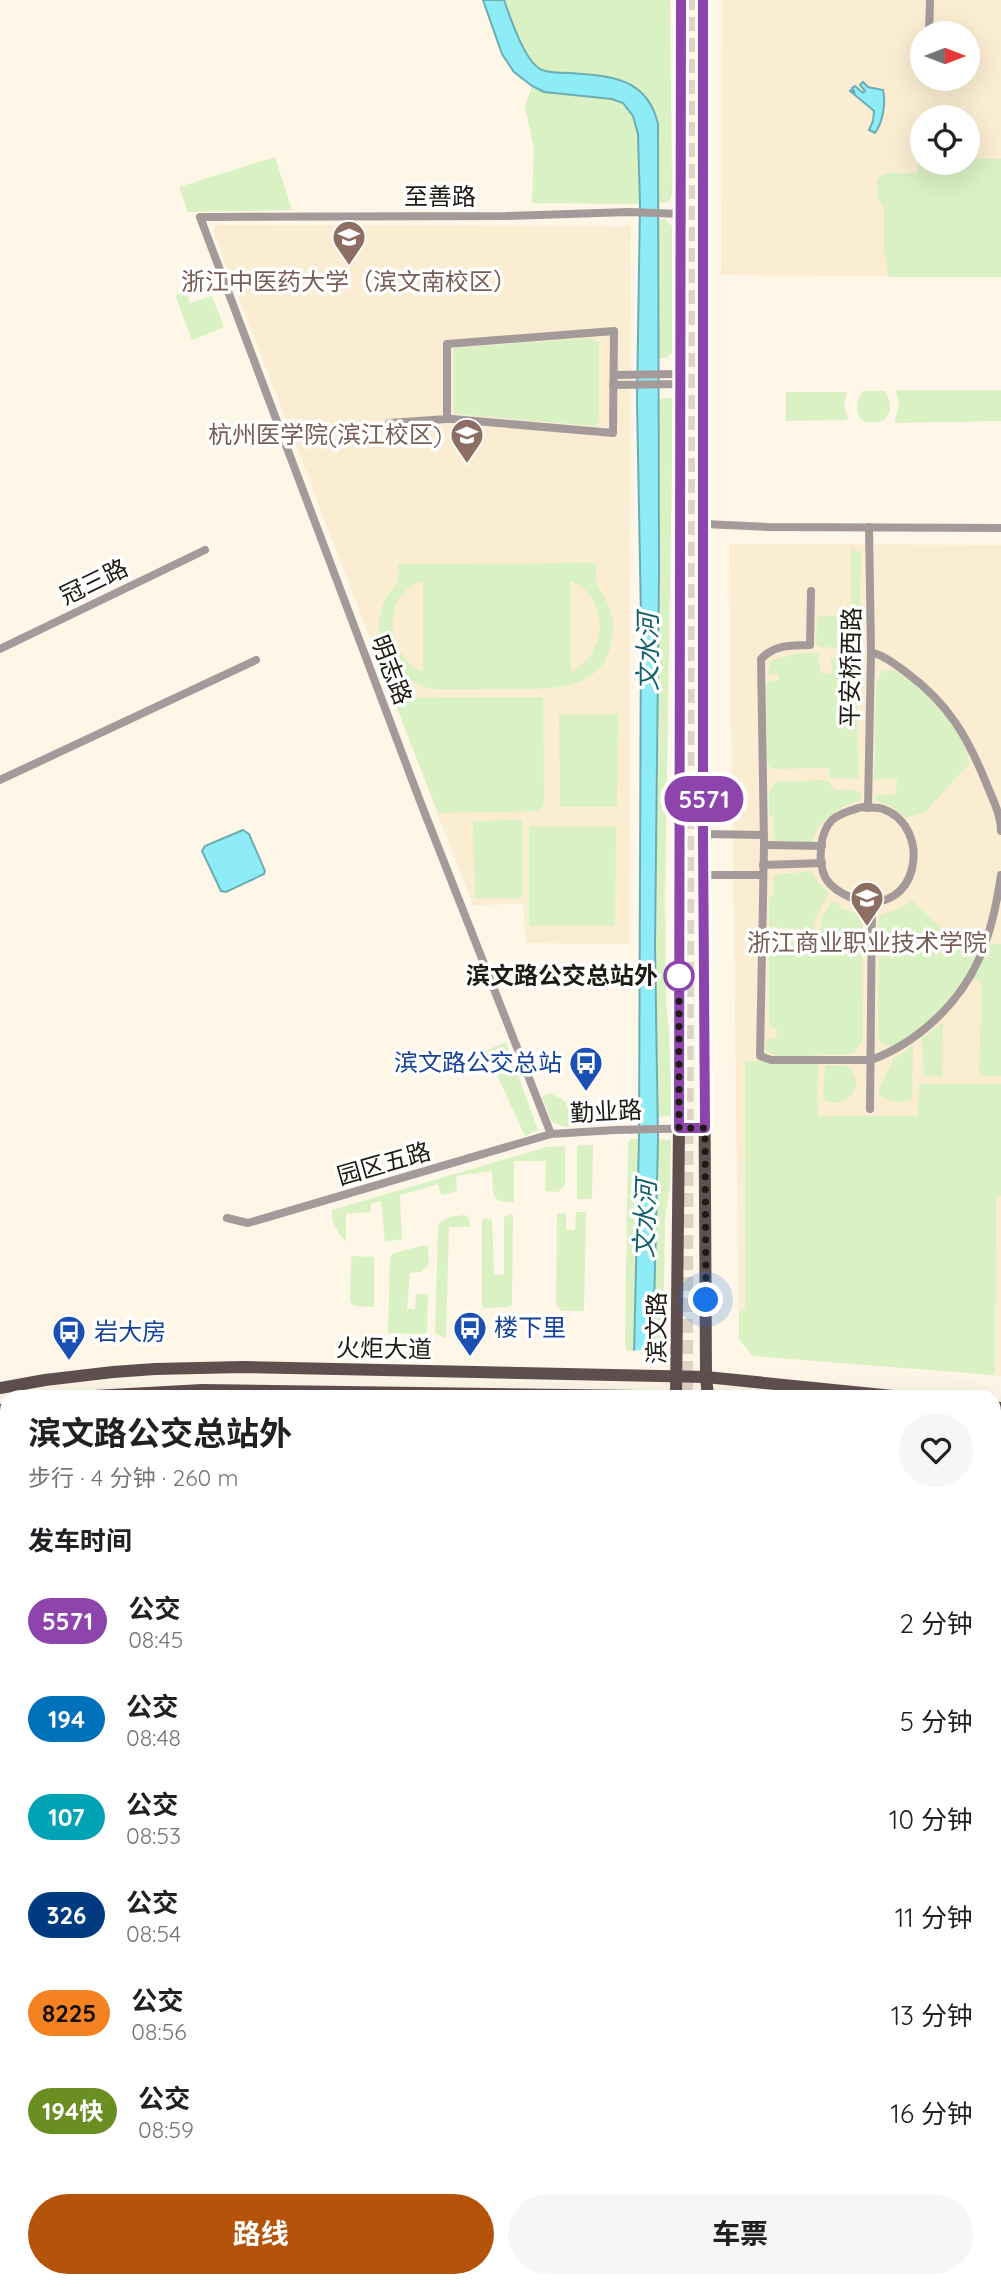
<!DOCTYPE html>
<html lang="zh">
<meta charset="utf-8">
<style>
:root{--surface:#fff;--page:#f6f6f6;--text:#202124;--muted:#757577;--accent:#b45309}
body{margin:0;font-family:Quicksand,"Noto Sans SC",sans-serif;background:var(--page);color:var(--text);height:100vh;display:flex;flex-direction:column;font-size:26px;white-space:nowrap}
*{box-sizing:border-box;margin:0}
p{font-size:23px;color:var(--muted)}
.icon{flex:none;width:38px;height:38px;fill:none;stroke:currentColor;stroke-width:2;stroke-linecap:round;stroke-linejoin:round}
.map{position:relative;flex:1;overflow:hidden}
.panel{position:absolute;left:0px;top:1390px;width:1001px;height:898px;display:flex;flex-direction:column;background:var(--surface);border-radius:21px 21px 0 0;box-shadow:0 7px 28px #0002}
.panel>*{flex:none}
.badge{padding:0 14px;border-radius:23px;font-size:24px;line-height:46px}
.needle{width:46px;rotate:90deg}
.fabs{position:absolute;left:910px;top:21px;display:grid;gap:14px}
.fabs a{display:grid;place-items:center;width:70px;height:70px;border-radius:50%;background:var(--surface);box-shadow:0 7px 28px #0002;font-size:35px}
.you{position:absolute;width:35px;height:35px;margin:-18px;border:5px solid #fff;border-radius:50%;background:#1a73e8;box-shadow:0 0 0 10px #1a73e833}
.map>.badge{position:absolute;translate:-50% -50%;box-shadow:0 0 0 4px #fff}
h2{padding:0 28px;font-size:26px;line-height:63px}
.round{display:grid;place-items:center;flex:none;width:74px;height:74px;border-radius:37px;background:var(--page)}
.head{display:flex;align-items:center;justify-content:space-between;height:119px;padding:0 28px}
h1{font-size:33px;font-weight:700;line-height:52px}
.primary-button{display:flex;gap:14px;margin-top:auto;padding:14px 28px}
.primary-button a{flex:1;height:80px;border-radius:42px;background:var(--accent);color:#fff;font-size:28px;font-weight:700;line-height:80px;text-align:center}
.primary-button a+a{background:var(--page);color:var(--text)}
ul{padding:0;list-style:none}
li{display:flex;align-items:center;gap:21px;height:98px;padding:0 28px}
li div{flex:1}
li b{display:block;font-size:26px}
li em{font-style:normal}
li .badge{min-width:77px;font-weight:700;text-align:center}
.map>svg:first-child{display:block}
</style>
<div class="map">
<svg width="1001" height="2287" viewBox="0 0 1001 2287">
<rect width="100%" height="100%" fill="#fef6e7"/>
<!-- built -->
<g fill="#faedd2" fill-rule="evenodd">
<path d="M722,0H1001V277L721,275ZM922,33H968V79H922ZM922,117H968V163H922Z"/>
<polygon points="216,225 631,226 629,944 526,943 523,904 473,905 213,231"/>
<polygon points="729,544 1001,545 1001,1376 753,1356 739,1339"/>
<polygon points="994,1850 1001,1851 1001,2287 858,2287 858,2280 994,2280"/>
</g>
<!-- green -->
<g fill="#d9f1c3" fill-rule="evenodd">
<path d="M504,0H670L672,194L669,202L657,204L658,124L613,78C595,75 554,76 540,69C524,60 510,17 504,0Z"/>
<path d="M532,86C549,94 567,94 585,96C597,97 613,96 623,103C646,120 640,179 640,204L532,203L534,148L525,106Z"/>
<polygon points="275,157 292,210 188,212 179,187"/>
<polygon points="918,159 922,159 922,163 968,163 968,159 1001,159 1001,277 888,277 887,261 884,251 884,208 877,198 877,180 885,173 918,173"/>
<polygon points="665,219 672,226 672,353 667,358 657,358 657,220"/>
<polygon points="186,291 190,303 212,296 224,327 192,340 175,295"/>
<polygon points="590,338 599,342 599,421 595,426 454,414 454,348"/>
<polygon points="896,390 1001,390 1001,421 894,423 899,406"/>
<path d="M863,391H885C891,402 893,412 883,421C879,422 870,423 866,422C853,417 856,399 863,391Z"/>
<polygon points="786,392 847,392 844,406 848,420 786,421"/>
<polygon points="673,398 665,897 666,1003 669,1034 672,1116 658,1117 655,945 658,399"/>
<polygon points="851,548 861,553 859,635 846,648 820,647 816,643 817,619 820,616 851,614"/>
<path d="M596,563C596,570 595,579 597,584C605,600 614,610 613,629C611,694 549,689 502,689C479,689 455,690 432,689C394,680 369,643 383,604C386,595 395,588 398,580C399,576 398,568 398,564ZM423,581V672C385,656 380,594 423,581ZM570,581C611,596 608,654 571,672Z"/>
<polygon points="800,653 819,653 820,673 832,674 831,658 844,658 857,674 858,779 830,778 828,768 772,769 767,763 766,685 770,681 779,680 779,674 767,674 772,660"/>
<path d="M891,670C923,680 963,731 970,763L925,812L905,818L893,807L875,800L876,795L896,794L897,778L874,780L876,686L882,671Z"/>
<polygon points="543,697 544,803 540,811 438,813 393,698"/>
<polygon points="559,714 618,714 617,807 560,807"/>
<path d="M827,780L835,790H853L861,793V801C840,805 818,820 812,842L778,841L774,838L773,817L769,815V793L775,782Z"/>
<polygon points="522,820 522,898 475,898 473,821"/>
<polygon points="529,826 616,826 615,926 529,926"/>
<polygon points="811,871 818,883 829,893 815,919 813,930 769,927 769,897 773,896 774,875"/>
<polygon points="912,900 931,919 977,954 967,975 942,1010 897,1044 890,1046 882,1044 878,1038 879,915 901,908"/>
<polygon points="831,902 837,903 842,909 862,915 863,1041 853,1054 777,1057 765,1049 766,1040 776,1038 777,1029 770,1027 769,1021 769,945 775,942 819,943 822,917"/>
<polygon points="989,944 1001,944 1001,1076 979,1076 982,981 973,981"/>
<polygon points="941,1023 943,1024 942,1077 924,1076 922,1039"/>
<polygon points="506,1042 538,1130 525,1136 486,1051"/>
<path d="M913,1045L912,1099C902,1105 889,1101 880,1096L878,1090L894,1059Z"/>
<polygon points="745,1061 818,1061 818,1116 918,1116 919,1084 1001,1084 1001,1196 996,1196 995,1375 753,1356 739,1339 739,1311 745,1310"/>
<path d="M825,1065L848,1066C861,1081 858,1092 842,1103L827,1102L823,1097Z"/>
<polygon points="550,1093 596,1119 594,1124 565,1127 552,1122 542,1097"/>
<polygon points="631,1139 639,1139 633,1351 627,1351 625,1345 628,1142"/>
<polygon points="658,1139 671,1140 670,1187 665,1218 663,1344 653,1351"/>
<polygon points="580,1145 593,1145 592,1199 577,1199 577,1147"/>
<path d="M565,1146V1185L558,1192L545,1191L546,1161H514V1202H503L496,1199L493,1192L492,1171L456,1176L457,1191L444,1195L440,1193L438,1184L400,1195L402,1239L385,1242L381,1201L371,1204V1212L346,1214V1242C337,1232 331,1223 332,1210L547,1147Z"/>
<polygon points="576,1212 586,1212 584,1311 562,1311 556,1304 557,1213 566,1214 566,1230 575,1230"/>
<polygon points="513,1214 512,1305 507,1307 485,1308 482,1305 482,1222 483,1218 492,1220 494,1274 504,1275 504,1217"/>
<polygon points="465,1215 469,1218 470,1227 449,1227 446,1335 444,1338 435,1333 438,1228 439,1223 450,1217"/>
<polygon points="421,1246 428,1246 429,1264 421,1272 410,1273 407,1309 415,1309 416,1294 426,1294 428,1296 427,1331 425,1334 388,1333 390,1257 394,1253"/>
<polygon points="354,1256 374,1257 374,1307 355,1306 350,1302 351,1258"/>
</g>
<!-- water -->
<g fill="#8eecf7" stroke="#6cadb3" stroke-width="2">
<path d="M483,0H504C510,17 525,63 542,70C550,73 561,73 569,73C610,76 647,77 658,124L659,574L655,945L658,1139L653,1351L633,1396L639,1139L641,617L637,401L640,204L638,134L633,116L623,103L612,99L544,92L532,86L514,72L502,54Z"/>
<path d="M863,82L868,87L883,90C886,103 883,122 875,133L869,130L873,121L874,111L850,91L851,90L855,93L852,88L855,86L863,93L865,91L860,85Z"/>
<polygon points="243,830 249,834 265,871 264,874 226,892 221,891 202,851 205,846"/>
</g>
<!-- pier -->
<polygon fill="#fef6e7" points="656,1349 656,1396 630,1396 630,1351"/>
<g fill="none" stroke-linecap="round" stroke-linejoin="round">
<!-- highway-tunnel -->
<polyline stroke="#dcd5c7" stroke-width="14" stroke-dasharray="14 7" stroke-linecap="butt" points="686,1396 689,0"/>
<!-- street -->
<g stroke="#a49a9a" stroke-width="8">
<polyline points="929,33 930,0"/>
<polyline points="614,375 680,374"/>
<polyline points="613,385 680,384"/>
<polyline points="389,423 447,419 452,419 613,433 614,331 447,344 447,419"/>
<polyline points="704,524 767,527 1001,528"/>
<path d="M811,591L810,645C790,646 775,644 761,659L764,845L760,1056L771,1060H871C917,1043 959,1004 979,959C991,933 997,902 1001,875"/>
<polyline points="0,649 205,550"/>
<path d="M871,652C885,656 896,665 907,673C949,704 968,738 987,785C993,800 1001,815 1001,831"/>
<polyline points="0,780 256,660"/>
<path d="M862,807C868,808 877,807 883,809C934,827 919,919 855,899C844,895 831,888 825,877C818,862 819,833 832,820C840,813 852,810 862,807Z"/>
<polyline points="868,808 871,652 869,527"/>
<polyline points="703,834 764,835"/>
<polyline points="764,845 822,846"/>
<polyline points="763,865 822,863"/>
<polyline points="704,875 763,875"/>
<polyline points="870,1109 872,902"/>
<polyline points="551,1134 420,801 200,217 506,216 629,212 681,214"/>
<polyline points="227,1218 248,1223 551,1134 615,1130 705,1128"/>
<polyline points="0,1665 7,1659"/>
</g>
<!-- secondary -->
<g stroke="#7d6e6e" stroke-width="10">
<polyline points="994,1831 1001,1831"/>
<polyline points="0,1868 7,1886"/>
<polyline points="0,2002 7,1999"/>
<polyline points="428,2280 428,2287"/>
<polyline points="136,2287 149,2280"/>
<polyline points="183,2287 202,2280"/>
</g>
<!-- primary -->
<g stroke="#604f4f" stroke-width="12">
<polyline points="703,0 703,834 706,1377 708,1396"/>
<polyline points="0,1388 45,1380 113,1372 155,1369 243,1367 706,1377 893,1396"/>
<polyline points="94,1396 202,1390 639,1396"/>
<polyline points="676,1396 679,1128 681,0"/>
<polyline points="994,1407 1001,1408"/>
<polyline points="0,1410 7,1409"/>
<polyline points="994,1425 1001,1426"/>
<polyline points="710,2287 711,2280"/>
</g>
<!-- highway -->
<g stroke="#483636" stroke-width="14">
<polyline points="660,2280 661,2287"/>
<polyline points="684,2287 684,2280"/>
<polyline points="698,2287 698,2280"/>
<polyline points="718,2287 719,2280"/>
</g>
</g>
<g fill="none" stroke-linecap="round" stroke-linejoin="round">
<defs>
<polyline id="line" points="681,0 679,1128 705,1128 703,834 703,0"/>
</defs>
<!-- line casing -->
<use href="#line" stroke="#fff" stroke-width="16"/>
<!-- line -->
<use href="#line" stroke="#8e44ad" stroke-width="10"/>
<!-- walk -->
<polyline stroke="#1e1b14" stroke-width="7" stroke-dasharray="0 12.6" points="679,976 679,1128 705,1128 706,1300"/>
</g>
<!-- icons -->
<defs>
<symbol id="university-pin" viewBox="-11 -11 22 30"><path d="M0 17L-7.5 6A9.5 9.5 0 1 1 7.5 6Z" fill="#8d6e63" stroke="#fff"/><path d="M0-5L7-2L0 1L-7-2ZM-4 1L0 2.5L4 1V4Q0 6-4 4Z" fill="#fff"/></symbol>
<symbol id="bus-pin" viewBox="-11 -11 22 30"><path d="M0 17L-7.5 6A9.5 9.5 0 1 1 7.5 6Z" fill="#1a4fb4" stroke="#fff"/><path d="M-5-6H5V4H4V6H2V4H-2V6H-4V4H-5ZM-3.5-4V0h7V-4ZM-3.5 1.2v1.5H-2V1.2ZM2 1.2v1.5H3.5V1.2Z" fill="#fff"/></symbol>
</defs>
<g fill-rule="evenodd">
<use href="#university-pin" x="330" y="218" width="38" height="52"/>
<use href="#university-pin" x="448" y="416" width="38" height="52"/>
<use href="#university-pin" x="848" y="879" width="38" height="52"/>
<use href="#bus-pin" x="567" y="1044" width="38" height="52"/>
<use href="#bus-pin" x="451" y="1309" width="38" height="52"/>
<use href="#bus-pin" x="50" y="1313" width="38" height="52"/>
</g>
<!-- markers -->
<circle fill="#fff" stroke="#8e44ad" stroke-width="3.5" cx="679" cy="976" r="14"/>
<g text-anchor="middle" stroke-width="7" stroke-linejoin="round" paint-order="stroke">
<!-- street labels -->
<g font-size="24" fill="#1e1b14" stroke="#fff">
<text x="440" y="205">至善路</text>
<text transform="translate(94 582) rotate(-26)" y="8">冠三路</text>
<text transform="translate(851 667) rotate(-89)" y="8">平安桥西路</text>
<text transform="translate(391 670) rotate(69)" y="8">明志路</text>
<text transform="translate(606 1112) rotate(-3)" y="8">勤业路</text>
<text transform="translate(384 1164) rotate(-16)" y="8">园区五路</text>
<text transform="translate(657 1328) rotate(-90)" y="8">滨文路</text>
<text transform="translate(384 1349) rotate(1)" y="8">火炬大道</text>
</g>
<!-- education labels -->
<g font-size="24" fill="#785e54" stroke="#fff">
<text x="349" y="290">浙江中医药大学（滨文南校区）</text>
<text x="442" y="443" text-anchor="end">杭州医学院(滨江校区)</text>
<text x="867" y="951">浙江商业职业技术学院</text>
</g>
<!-- stop labels -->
<g font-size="24" font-weight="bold" fill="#1e1b14" stroke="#fff" text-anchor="end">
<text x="658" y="984">滨文路公交总站外</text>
</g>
<!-- transit labels -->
<g font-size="24" fill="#164399" stroke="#fff" text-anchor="start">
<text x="562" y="1071" text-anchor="end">滨文路公交总站</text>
<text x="494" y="1336">楼下里</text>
<text x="94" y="1340">岩大房</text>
</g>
<!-- water labels -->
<g font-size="26" font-style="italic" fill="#13626b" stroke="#fff">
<text transform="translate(648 652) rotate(-90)" y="9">文水河</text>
<text transform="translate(645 1219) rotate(-88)" y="9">文水河</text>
</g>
</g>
</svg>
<div class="fabs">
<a><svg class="needle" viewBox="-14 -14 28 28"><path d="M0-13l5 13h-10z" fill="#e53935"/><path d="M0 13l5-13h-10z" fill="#757577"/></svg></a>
<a><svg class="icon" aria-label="locate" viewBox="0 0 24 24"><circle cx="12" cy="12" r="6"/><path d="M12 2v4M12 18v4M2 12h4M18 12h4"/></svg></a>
</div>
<div class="you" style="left:706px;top:1300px"></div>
<b class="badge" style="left:704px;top:799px;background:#8e44ad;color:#fff">5571</b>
<section class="panel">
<div class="head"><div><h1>滨文路公交总站外</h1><p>步行 · 4 分钟 · 260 m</p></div><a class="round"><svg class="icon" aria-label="heart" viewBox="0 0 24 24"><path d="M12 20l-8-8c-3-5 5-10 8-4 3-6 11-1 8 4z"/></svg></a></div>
<h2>发车时间</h2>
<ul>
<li><span class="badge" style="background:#8e44ad;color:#fff">5571</span><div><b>公交</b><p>08:45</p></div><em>2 分钟</em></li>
<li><span class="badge" style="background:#0072bc;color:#fff">194</span><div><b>公交</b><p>08:48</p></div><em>5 分钟</em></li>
<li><span class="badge" style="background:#00a3b4;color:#fff">107</span><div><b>公交</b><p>08:53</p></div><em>10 分钟</em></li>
<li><span class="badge" style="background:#003b80;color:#fff">326</span><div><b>公交</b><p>08:54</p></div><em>11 分钟</em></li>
<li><span class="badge" style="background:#f58220;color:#111">8225</span><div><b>公交</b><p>08:56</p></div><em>13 分钟</em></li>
<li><span class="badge" style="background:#6b8e23;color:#fff">194快</span><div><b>公交</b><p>08:59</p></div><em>16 分钟</em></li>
</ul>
<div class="primary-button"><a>路线</a><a>车票</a></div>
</section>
</div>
